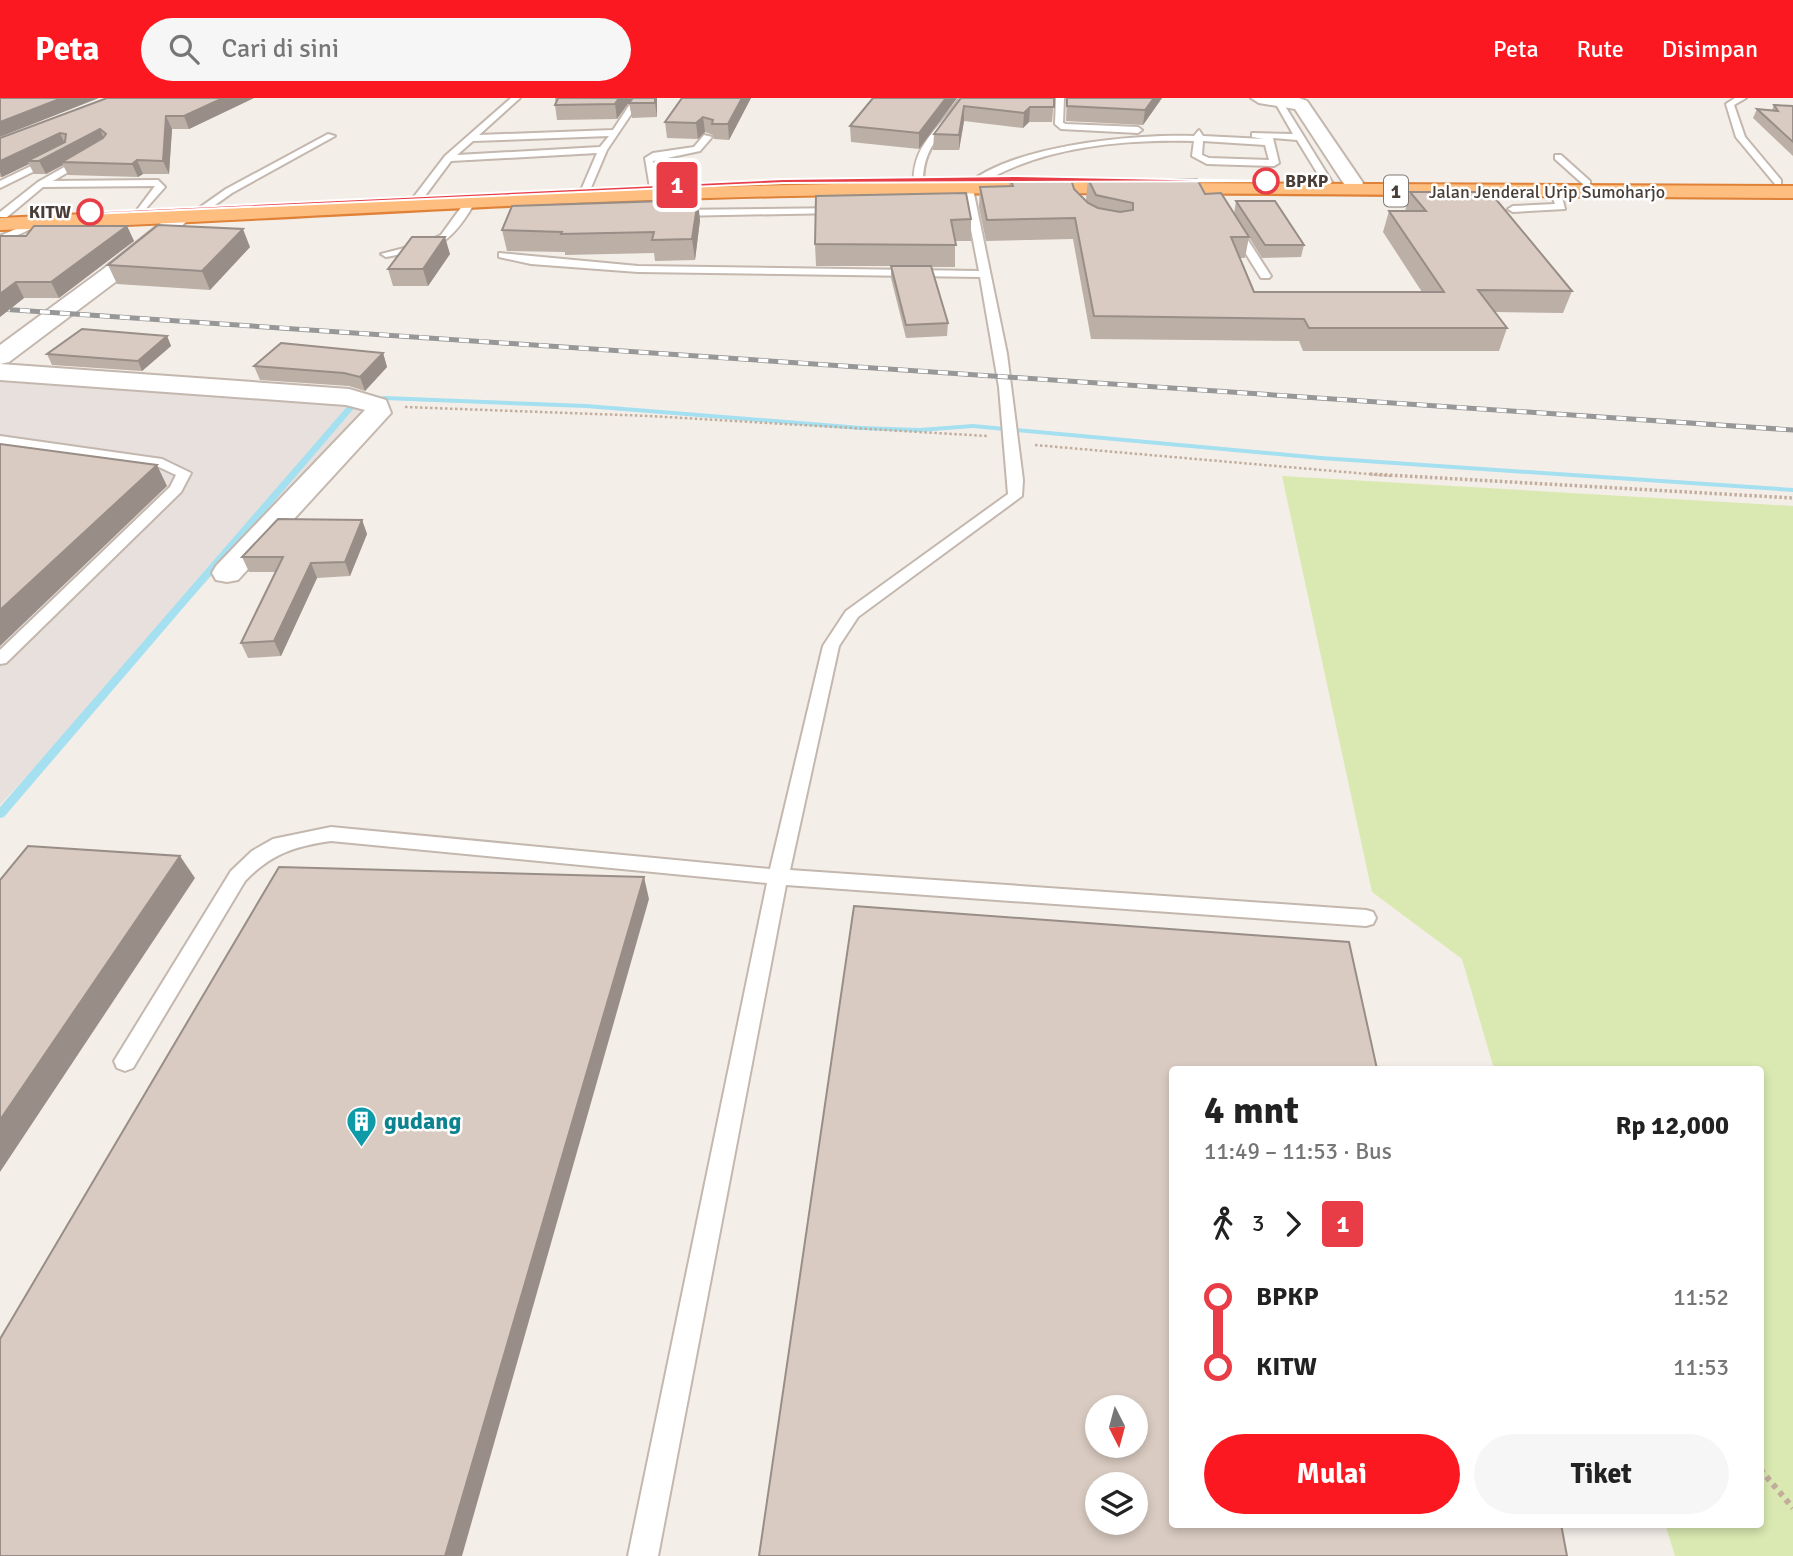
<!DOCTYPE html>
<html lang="id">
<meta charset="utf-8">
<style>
:root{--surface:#fff;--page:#f6f6f6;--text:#222;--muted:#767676;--accent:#fb1821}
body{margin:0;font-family:Signika,sans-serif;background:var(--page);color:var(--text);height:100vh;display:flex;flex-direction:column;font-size:26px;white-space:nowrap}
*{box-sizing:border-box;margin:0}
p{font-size:23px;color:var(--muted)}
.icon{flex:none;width:38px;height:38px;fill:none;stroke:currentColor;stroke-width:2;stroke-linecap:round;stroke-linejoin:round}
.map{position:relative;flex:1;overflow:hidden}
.sheet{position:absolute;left:1169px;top:968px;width:595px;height:462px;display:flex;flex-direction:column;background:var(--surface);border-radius:7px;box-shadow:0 4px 10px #0003}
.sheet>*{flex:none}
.badge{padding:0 14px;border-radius:5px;font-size:24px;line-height:46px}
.needle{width:46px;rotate:174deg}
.tools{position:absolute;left:1085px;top:1297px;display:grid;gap:14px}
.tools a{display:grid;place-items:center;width:63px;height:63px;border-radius:50%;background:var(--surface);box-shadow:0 4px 10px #0003;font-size:35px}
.map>.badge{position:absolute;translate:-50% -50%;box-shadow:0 0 0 4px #fff}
.legs{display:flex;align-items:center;gap:10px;height:77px;padding:0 35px;font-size:23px}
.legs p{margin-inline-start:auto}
.summary{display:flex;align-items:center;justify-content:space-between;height:119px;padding:0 35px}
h1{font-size:38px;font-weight:700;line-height:52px}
.action{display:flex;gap:14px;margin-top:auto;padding:14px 35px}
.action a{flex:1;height:80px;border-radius:42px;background:var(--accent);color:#fff;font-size:28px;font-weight:700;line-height:80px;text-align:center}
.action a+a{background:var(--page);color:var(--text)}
ul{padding:0 35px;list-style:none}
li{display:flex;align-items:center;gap:24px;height:70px;font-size:26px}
li i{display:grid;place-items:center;width:10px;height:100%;margin:0 9px;background:currentColor}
li i::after{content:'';width:18px;height:18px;margin:-9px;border:5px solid;border-radius:50%;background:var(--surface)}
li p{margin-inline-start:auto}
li:first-child i{background:linear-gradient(#0000 50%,currentColor 0)}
li:last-child i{background:linear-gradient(currentColor 50%,#0000 0)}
header{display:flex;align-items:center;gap:42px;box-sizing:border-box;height:98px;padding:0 35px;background:var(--accent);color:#fff}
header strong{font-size:33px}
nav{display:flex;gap:38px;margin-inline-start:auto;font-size:24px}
.search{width:490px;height:63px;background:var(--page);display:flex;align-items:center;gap:18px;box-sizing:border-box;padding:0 24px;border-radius:38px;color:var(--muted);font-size:26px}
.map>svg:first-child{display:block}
</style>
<header>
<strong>Peta</strong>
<div class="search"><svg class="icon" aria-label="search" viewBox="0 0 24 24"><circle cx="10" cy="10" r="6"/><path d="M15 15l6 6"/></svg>Cari di sini</div>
<nav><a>Peta</a><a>Rute</a><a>Disimpan</a></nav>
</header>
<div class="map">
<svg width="1793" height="1458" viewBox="0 0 1793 1458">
<rect width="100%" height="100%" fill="#f4eee8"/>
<!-- industrial -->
<polygon fill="#e7e0dd" points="0,273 376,300 0,707"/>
<!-- green -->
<polygon fill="#dae9b1" points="1282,378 1793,408 1793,1458 1675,1458 1665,1426 1760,1426 1760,971 1494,971 1462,861 1372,794"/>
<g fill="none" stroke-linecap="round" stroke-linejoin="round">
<!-- stream -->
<polygon fill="#a5e0f1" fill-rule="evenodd" points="385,298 586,306 861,328 920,330 973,326 1321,358 1793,390 1793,394 1321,362 973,330 920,334 861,332 586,310 385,302 356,308 4,719 0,720 0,709 351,304"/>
<defs>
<g id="service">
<path d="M511,0H520L479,37L613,32L634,0H642L607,52L590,92L582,90L597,55L451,63L422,102H414L413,100L445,58ZM609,38L600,49L457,57L473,43Z"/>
<path d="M960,0H968C941,40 916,50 925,103L919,108H911L910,106L915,102C907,49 933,39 960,0Z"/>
<polygon points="1056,0 1064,0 1063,25 1066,26 1138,29 1142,32 1138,35 1061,31 1055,26"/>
<polygon points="1735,0 1746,0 1734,7 1745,39 1781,82 1781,86 1775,86 1736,39 1726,6"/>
<path d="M1281,5L1285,8L1332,84L1330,86H1324L1297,42L1273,40L1279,65L1274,68L1207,66L1192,58L1194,43C1122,41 1034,49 973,91L1007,256L1023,382L1022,398L858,519L839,548L790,772L1366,812L1373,814L1376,820L1373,826L1366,828L786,787L658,1458H628L767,785L331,743C295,748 271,756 245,783L133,970L125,973L117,970L114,963L231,773L252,753L273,741L331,729L770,771L823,548L846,513L1008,396L999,289L980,179L638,174L531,166L499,159V155L638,168L979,173L963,90C1008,47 1134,36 1194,38L1199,32L1203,38L1264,41L1252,39V35L1293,36L1277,8ZM1203,43L1265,47L1269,62L1209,60L1202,57Z"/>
<polygon points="328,36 335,38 232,95 208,112 199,110 226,91"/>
<polygon points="704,37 712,39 700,53 653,63 658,88 650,90 645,60 653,55 694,49"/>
<polygon points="89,55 92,56 92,60 53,83 158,82 165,89 142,115 137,112 155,88 43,89 7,119 0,119 0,114 38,84"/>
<polygon points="1555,57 1561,57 1590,83 1590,87 1584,87 1555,61"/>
<polygon points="52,58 57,61 55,63 0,90 0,83"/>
<polygon points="1556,92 1561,95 1565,111 1513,114 1508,111 1513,108 1555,106 1551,95"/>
<path d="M465,104L474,106C447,152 435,149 386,159L381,156L424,145L441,137Z"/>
<polygon points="844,110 844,114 840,115 674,118 669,115 674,112"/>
<polygon points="36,122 40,123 40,127 0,145 0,138"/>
<polygon points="1229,125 1237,125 1271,178 1269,180 1261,180 1228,127"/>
<polygon points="0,338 162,361 191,375 181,394 6,565 0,566 0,552 170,389 176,377 159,369 0,346"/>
</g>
<g id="minor">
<polygon points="1251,0 1299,0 1307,3 1363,85 1360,89 1346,89 1295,11 1259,5"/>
<polygon points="178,115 185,117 188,121 185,125 118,182 9,264 0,266 0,247 102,172 171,117"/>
<polygon points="0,266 349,291 386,302 391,315 238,482 227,484 216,482 212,475 216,468 365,312 346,307 0,282"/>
</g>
<path id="trunk" d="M917,84L1793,88V100C1460,99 1126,91 792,98C528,103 264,123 0,132V120L594,92Z"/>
</defs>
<!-- service casing -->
<use href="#service" stroke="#c3b7ae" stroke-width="4"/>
<!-- minor casing -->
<use href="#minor" stroke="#c3b7ae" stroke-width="4"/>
<!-- trunk casing -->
<use href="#trunk" stroke="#df8238" stroke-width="4"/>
<!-- path-far2 -->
<g stroke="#c2ad9c" stroke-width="2.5" stroke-dasharray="2.5 2.5" stroke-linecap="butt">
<polyline points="405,309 650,318 987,338"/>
<polyline points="1035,347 1391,378"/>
</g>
<!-- path-far1 -->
<polyline stroke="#c2ad9c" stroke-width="3.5" stroke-dasharray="2.5 2.5" stroke-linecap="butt" points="1370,376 1793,400"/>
<!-- path -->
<polyline stroke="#c2ad9c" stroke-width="6" stroke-dasharray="5 5" stroke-linecap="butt" points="1760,1371 1793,1410"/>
<!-- service -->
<use href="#service" fill="#fff" fill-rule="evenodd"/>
<!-- minor -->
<use href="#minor" fill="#fff" fill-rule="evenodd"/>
<!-- trunk -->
<use href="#trunk" fill="#febe80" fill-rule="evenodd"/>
<defs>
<polyline id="rail" points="0,211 1793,332"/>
</defs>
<!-- rail casing -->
<use href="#rail" stroke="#979797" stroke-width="5"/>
<!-- rail -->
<use href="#rail" stroke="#fff" stroke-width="3.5" stroke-dasharray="10" stroke-linecap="butt"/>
</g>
<!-- wall -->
<g fill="#bbafa6">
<polygon points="254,0 189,31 172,31 169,76 143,76 138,79 68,77 63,67 46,76 34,76 29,66 2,79 0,79 0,40"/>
<polygon points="555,0 632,0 617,21 557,22 555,7 556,5"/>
<polygon points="657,0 657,19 632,20 629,5"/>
<polygon points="682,0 751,0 729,42 714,41 713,37 705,34 698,41 667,40 665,24"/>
<polygon points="873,0 957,0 919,51 851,44 850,28"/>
<polygon points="961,0 1054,0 1052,24 1029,24 1023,30 964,23 959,52 933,52 934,36"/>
<polygon points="1067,0 1066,0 1162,0 1143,27 1066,23"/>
<polygon points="1774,7 1793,8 1793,58 1753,20 1757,11 1772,12"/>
<polygon points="1010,80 1074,91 1087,105 1086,101 1088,81 1205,96 1234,116 1236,103 1304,147 1301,159 1262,160 1249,139 1245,160 1240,160 1254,194 1422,194 1383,134 1389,113 1405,113 1410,94 1572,193 1563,215 1495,214 1507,230 1499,253 1303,253 1299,243 1091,241 1073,141 986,143 979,109 980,89 1009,88"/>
<polygon points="816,98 971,121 971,143 955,143 955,169 931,169 948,225 947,238 906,240 891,180 891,168 816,168 815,146"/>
<polygon points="700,122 695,162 655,163 654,155 565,157 565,154 507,153 502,132"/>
<polygon points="127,128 134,143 59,200 24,200 0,219 0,138 26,138"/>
<polygon points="250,149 210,192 117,186 108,167"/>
<polygon points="450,156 428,188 393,188 388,171"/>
<polygon points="167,238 171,248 142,273 52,267 47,256"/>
<polygon points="383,255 387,269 365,293 349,288 260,282 254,268"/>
<polygon points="362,422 367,436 350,478 317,480 281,558 248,560 241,545 276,474 249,474 242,459"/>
</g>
<!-- shaded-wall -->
<g fill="#988e87">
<polygon points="62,0 99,0 0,39 0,24"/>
<polygon points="223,0 254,0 189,31 184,18"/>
<polygon points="619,0 632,0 617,21 615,6"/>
<polygon points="655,0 657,0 657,19 655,5"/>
<polygon points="742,0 751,0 729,42 728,26"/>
<polygon points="946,0 957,0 919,51 919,35"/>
<polygon points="1154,0 1162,0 1143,27 1145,12"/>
<polygon points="964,8 964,23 959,52 959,37"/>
<polygon points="1030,9 1029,24 1023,30 1024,15"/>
<polygon points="166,18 172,31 169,76 163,63"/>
<polygon points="703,19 705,34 698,41 696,25"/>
<polygon points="100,31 105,44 62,64 63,67 46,76 39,63"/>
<polygon points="60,35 66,48 27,63 29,66 2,79 0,74 0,63"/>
<polygon points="137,62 143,76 138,79 132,66"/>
<polygon points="698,102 700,122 695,162 692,141"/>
<polygon points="127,128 134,143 59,200 51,184"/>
<polygon points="243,131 250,149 210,192 202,173"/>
<polygon points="445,139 450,156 428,188 423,171"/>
<polygon points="16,184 24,200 0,219 0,196"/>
<polygon points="167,238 171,248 142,273 138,263"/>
<polygon points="383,255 387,269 365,293 360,279"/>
<polygon points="157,367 167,388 0,548 0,512"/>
<polygon points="362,422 367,436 350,478 345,464"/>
<polygon points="311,465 317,480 281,558 274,543"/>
<polygon points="180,758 195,780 0,1074 0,1022"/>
<polygon points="644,779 649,801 462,1458 445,1458"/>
</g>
<!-- building -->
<g fill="#d9cbc1" stroke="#988e87" stroke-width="2" fill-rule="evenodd">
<polygon points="0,0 62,0 0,24"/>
<polygon points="107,0 223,0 184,18 166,18 163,63 137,62 132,66 62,64 103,40 106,36 100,31 39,63 27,63 65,44 66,36 60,35 0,63 0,40"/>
<polygon points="558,0 619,0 615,6 555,7"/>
<polygon points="633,0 655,0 655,5 629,5"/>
<polygon points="682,0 742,0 728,26 712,26 713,22 703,19 696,25 665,24"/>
<polygon points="873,0 946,0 919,35 850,28"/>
<polygon points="961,0 1054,0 1054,9 1030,9 1024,15 964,8 959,37 934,36"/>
<polygon points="1067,0 1154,0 1145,12 1067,8"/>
<polygon points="1774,7 1793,8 1793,44 1757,11 1778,13"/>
<polygon points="1010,80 1071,81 1074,91 1088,105 1098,110 1120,114 1133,112 1133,105 1096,97 1088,81 1197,81 1205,96 1221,95 1249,139 1231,139 1254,194 1444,194 1389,113 1426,113 1410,94 1490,94 1572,193 1478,192 1507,230 1309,230 1304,221 1094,218 1075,120 987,122 980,89 1013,88"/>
<polygon points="966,95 971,121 951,122 956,147 815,146 816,98"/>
<polygon points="698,102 692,141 652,142 654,134 561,136 562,134 502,132 512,108"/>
<polygon points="1236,103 1275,103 1304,147 1265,147"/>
<polygon points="158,127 243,131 202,173 108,167"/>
<polygon points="34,128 127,128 51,184 16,184 0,196 0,138 26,138"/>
<polygon points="412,139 445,139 423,171 388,171"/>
<polygon points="891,168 931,168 948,225 906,227"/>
<polygon points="82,231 167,238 138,263 47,256"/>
<polygon points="281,245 383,255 360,279 344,275 254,268"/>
<polygon points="0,346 157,367 0,512"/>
<polygon points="278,421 362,422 345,464 311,465 274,543 241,545 283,459 242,459"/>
<polygon points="28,748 180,758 0,1022 0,782"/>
<polygon points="279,769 644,779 445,1458 0,1458 0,1241"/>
<path d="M854,808L1349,844L1377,971H1172V1426H1561L1567,1458H759ZM1097,1309H1136V1348H1097ZM1097,1386H1136V1424H1097Z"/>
</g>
<!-- line-1 -->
<polygon fill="#e83d46" stroke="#fff" stroke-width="2" points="1014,78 1269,83 783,85 90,116 86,114 783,81"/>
<!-- icons -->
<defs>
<symbol id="building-pin" viewBox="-11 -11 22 30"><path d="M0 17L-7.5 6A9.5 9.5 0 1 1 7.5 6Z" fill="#0f9aa8" stroke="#fff"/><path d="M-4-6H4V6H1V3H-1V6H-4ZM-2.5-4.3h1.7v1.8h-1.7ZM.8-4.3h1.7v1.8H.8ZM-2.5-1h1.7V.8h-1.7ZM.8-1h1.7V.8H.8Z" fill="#fff"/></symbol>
</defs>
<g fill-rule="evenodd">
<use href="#building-pin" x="344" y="1006" width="35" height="47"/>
</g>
<!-- markers -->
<g fill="#fff" stroke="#e83d46" stroke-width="3.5">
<circle cx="1266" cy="83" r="12"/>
<circle cx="90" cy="114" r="12"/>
</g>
<g text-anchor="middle" stroke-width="5" stroke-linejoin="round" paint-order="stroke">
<!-- far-stop labels -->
<g font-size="18" font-weight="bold" fill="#483e37" stroke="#fff" text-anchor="start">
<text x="1285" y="89">BPKP</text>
<text x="71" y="120" text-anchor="end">KITW</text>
</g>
<!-- far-street labels -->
<g font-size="18" fill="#483e37" stroke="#fff">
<text x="1547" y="100">Jalan Jenderal Urip Sumoharjo</text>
</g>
<!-- shield labels -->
<rect fill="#fff" stroke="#7f7873" stroke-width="2" x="1384" y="77.5" width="24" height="31" rx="5"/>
<g font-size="19" font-weight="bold" fill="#483e37">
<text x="1396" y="100">1</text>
</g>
<!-- near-culture labels -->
<g font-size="24" font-weight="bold" fill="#0d838f" stroke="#fff" text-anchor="start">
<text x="384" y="1031">gudang</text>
</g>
</g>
</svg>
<div class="tools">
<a><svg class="needle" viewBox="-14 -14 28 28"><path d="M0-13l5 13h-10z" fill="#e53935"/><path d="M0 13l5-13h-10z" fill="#767676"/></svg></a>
<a><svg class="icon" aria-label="layers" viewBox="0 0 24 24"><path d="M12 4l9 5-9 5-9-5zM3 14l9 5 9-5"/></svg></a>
</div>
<b class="badge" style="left:677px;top:87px;background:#e83d46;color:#fff">1</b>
<section class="sheet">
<div class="summary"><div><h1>4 mnt</h1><p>11:49 – 11:53 · Bus</p></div><b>Rp 12,000</b></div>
<div class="legs"><svg class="icon" aria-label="walk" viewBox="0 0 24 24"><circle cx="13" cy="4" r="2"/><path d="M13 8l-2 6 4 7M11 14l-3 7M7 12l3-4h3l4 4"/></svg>3<svg class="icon" aria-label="forward" viewBox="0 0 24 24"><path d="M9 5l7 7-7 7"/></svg><b class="badge" style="background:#e83d46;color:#fff">1</b></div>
<ul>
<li><i style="color:#e83d46"></i><b>BPKP</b><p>11:52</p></li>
<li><i style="color:#e83d46"></i><b>KITW</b><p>11:53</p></li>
</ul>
<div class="action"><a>Mulai</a><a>Tiket</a></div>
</section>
</div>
